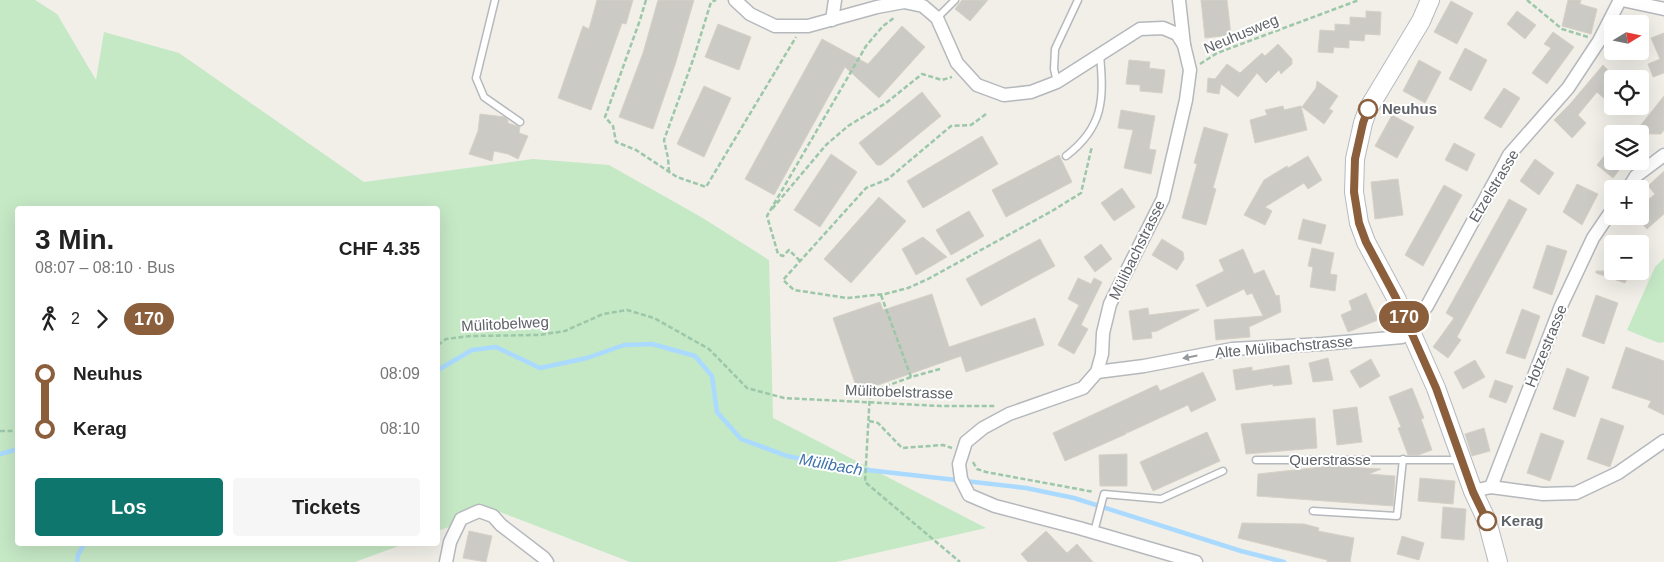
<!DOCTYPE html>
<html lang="de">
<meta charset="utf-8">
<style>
:root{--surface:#fff;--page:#f6f6f6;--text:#222;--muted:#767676;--accent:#0f766e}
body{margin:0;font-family:Helvetica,sans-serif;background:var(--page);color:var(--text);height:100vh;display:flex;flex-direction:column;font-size:19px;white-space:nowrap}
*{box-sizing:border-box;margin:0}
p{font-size:16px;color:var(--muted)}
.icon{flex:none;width:28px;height:28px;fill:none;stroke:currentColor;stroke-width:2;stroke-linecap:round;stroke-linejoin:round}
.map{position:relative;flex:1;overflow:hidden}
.details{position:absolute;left:15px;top:206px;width:425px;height:340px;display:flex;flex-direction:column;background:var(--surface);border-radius:5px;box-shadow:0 5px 20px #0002}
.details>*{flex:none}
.badge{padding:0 10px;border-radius:16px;font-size:18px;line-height:32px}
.needle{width:32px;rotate:80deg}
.buttons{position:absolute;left:1604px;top:15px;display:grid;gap:10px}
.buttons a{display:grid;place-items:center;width:45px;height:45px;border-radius:5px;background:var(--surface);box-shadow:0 5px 20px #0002;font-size:25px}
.map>.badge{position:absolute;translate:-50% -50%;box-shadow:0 0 0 2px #fff}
.legs{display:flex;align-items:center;gap:8px;height:55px;padding:0 20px;font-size:16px}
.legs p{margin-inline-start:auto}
.overview{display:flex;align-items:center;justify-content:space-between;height:85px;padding:0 20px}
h1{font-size:28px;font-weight:800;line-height:38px}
.cta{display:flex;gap:10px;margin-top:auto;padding:10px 20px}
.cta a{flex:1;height:58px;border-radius:5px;background:var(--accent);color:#fff;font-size:20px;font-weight:800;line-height:58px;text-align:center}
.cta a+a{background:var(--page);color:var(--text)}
ul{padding:0 20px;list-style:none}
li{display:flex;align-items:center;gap:18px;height:55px;font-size:19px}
li i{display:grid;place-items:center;width:8px;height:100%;margin:0 6px;background:currentColor}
li i::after{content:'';width:12px;height:12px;margin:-6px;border:4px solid;border-radius:50%;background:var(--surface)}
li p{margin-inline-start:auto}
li:first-child i{background:linear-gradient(#0000 50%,currentColor 0)}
li:last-child i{background:linear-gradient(currentColor 50%,#0000 0)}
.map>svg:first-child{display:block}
</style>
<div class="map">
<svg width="1664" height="562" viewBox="0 0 1664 562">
<rect width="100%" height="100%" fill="#f1efe8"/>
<!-- green -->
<g fill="#c5e8c5">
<polygon points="0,0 35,0 57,14 96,80 104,32 179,53 364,182 533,159 609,165 701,217 769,260 773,418 986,528 836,562 630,562 495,510 438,531 438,209 18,209 18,544 404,544 355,562 0,562"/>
<polygon points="1664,258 1664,342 1659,343 1627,330 1655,267"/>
</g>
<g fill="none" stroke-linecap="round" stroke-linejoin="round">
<!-- stream -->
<g stroke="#aadaff" stroke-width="4.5">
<polyline points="438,370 472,350 496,347 540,368 587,358 624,345 652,344 695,356 712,376 717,412 741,439 787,456 841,467 1026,488 1074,498 1241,551 1284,562"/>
<polyline points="0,454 18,449"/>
<polyline points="77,562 78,555 84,544"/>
</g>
</g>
<!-- building -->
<g fill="#cccac5" stroke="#d6d1c6">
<polygon points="597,0 633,0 626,24 622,23 591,110 558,98 583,26 589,29"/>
<polygon points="658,0 694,0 675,65 653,129 619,117 643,53"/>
<polygon points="962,0 988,0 970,21 955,9"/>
<polygon points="1201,0 1227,0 1231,35 1205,38"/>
<polygon points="1568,0 1581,0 1580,4 1597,9 1591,34 1562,26"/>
<polygon points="1451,1 1473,13 1457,44 1434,32"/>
<polygon points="1366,11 1381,12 1380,35 1365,34 1364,41 1349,40 1349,48 1334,47 1333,53 1318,52 1320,30 1335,31 1335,24 1350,25 1350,17 1366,18"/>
<polygon points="1517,11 1536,25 1525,39 1507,24"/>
<polygon points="718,24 751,37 739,70 705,57"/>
<polygon points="902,26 925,47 879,98 845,67 774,195 745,179 822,39 868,64"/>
<polygon points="1553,32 1574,47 1547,84 1532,73 1551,48 1544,44"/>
<polygon points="1664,33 1664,73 1653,77 1648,64 1660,59 1651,38"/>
<polygon points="1278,44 1292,59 1292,64 1281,74 1279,70 1266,83 1257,73 1238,97 1221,84 1219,94 1207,92 1208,78 1215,79 1227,64 1240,73 1262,53 1265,56"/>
<polygon points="1465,48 1487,60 1471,91 1449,79"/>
<polygon points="1129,60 1150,62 1149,68 1165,70 1162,93 1140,91 1140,85 1126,84"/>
<polygon points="1419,60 1441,72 1425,103 1403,91"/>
<polygon points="1603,65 1612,74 1612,96 1608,102 1597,92 1578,115 1586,123 1572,138 1554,120 1570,104"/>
<polygon points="1317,81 1338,96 1329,109 1333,111 1324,124 1302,107 1316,88"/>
<polygon points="704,86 731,98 704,157 677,144"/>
<polygon points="1504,88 1520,98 1501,128 1484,118"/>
<polygon points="922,92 941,116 881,165 877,165 859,143"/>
<polygon points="1664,96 1664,130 1661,134 1648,134 1640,144 1640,126"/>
<polygon points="1283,106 1284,110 1301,106 1307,130 1255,143 1250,120 1267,115 1265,110"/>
<polygon points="1121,110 1155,116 1149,149 1156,150 1151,174 1124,168 1133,130 1118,128"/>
<polygon points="480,114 505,117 508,120 508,123 520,127 519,133 528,136 518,159 508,154 494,151 492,161 469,154 478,131"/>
<polygon points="1392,115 1414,127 1397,158 1375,146"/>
<polygon points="1204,127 1228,134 1213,188 1216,189 1206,225 1182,218 1197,164 1194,163"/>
<polygon points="982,136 998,164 923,208 907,181"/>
<polygon points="1454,143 1475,154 1467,171 1445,160"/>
<polygon points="1612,146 1612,161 1626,161 1613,178 1597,165"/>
<polygon points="831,154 857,172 820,227 794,210"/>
<polygon points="1059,155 1072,182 1006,217 992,190"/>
<polygon points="1308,156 1322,180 1308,189 1304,183 1265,207 1272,211 1265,225 1244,215 1264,180 1287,166 1288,168"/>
<polygon points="1535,159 1554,173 1539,195 1520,181"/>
<polygon points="1664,171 1664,214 1647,229 1640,221 1640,207 1655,194 1648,186"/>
<polygon points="1398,179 1403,215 1375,219 1371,182"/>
<polygon points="1577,184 1598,194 1582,225 1563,212"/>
<polygon points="1444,185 1462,195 1423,266 1405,255"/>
<polygon points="1122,188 1135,207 1114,221 1101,203"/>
<polygon points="879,197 906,221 851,283 824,259"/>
<polygon points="1509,199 1527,209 1457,337 1461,340 1448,358 1433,347 1454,318 1446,313"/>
<polygon points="969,211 984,236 951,255 936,230"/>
<polygon points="1303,219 1326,225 1321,244 1298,239"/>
<polygon points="923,237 947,257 916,275 902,249"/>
<polygon points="1040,239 1055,266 981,306 966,279"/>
<polygon points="1162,239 1183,252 1184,259 1177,270 1152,255"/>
<polygon points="1101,244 1112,259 1095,272 1084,257"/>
<polygon points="1547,245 1567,251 1552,295 1533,288"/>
<polygon points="1312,248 1334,253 1330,274 1337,275 1335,291 1310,287 1313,267 1308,266"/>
<polygon points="1243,249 1254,274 1264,270 1276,296 1279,295 1281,312 1249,327 1250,337 1216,340 1214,320 1263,316 1252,293 1247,295 1244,289 1207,307 1196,285 1224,271 1219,260"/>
<polygon points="1596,271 1630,271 1625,283 1596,273"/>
<polygon points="1078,278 1091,284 1094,278 1102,282 1081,325 1088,329 1074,354 1058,345 1079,305 1068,299"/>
<polygon points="1366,293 1378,320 1348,332 1341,315 1352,310 1349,301"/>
<polygon points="932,294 949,347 1035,318 1044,345 966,372 961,356 858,392 833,318 880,302 883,310"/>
<polygon points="1596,295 1618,303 1604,344 1582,336"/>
<polygon points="1148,308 1149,315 1199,309 1199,310 1157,331 1151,332 1152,338 1133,340 1129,311"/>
<polygon points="1522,309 1540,316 1525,359 1506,353"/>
<polygon points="1626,347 1664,361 1664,415 1648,407 1651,401 1612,388"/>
<polygon points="1328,358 1333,380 1313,382 1309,363"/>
<polygon points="1371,359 1380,376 1360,388 1350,371"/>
<polygon points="1475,360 1485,377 1463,389 1454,372"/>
<polygon points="1289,365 1292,384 1273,386 1273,384 1236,390 1233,370 1252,367 1252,371"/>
<polygon points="1567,368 1589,377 1575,417 1553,409"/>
<polygon points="1203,372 1216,400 1191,412 1188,405 1127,433 1126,431 1126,434 1065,461 1053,433 1157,385 1160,391"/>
<polygon points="1495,380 1513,386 1506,403 1489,397"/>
<polygon points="1412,388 1424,418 1421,419 1432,450 1418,455 1408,455 1398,428 1401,427 1389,397"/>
<polygon points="1357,407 1362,442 1337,445 1333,410"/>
<polygon points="1315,418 1317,448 1246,454 1241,424"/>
<polygon points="1601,418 1624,426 1610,467 1587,459"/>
<polygon points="1484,428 1490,451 1472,456 1465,434"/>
<polygon points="1207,432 1220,461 1153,491 1140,462"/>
<polygon points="1541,433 1564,441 1550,481 1527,473"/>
<polygon points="1127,454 1127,486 1100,486 1099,455"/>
<polygon points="1330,466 1381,469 1369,474 1395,476 1393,506 1257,496 1258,474"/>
<polygon points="1420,478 1455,481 1453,504 1418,501"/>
<polygon points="1443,507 1466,509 1464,540 1441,538"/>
<polygon points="1242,523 1304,524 1319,528 1318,531 1354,538 1350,562 1327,562 1327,560 1238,538"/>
<polygon points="469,531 492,536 486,562 463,558"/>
<polygon points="1046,531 1067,553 1077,544 1093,562 1028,562 1021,554"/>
<polygon points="1402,536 1424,543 1419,560 1397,554"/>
</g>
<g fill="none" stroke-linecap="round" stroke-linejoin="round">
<defs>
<g id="lane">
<polyline points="495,0 476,78 484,97 520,122"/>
<polyline points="937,18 955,0"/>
<polyline points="1057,82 1054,69 1055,49 1078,0"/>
<path d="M1066,156C1104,127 1104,99 1100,55"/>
<polyline points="1256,460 1460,460"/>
<polyline points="1313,511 1397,516 1403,459"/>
<polyline points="1094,532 1104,494 1161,499 1223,471"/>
</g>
<g id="street">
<polyline points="735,0 750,14 775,26 808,26 877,7 904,2 923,6 937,18 957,63 977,85 1004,95 1031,92 1057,82 1140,29 1163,28 1177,34 1184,45"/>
<polyline points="1179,0 1184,45 1190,70 1186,100 1163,199 1110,304 1103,333 1102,354 1097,372 1083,388 1009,414 983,428 966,442 959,464 961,479 969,495 995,506 1079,528 1196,562"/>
<polyline points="1622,0 1664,9"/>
<polyline points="832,20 835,0"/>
<polyline points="1628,189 1636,176 1664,155"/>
<polyline points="1097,372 1144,366 1232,349 1322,344 1402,337 1427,306 1509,155 1568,88 1599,41 1620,0"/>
<polyline points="1491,487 1561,306 1593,238 1612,210"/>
<polyline points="1473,491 1491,487 1543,494 1576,493 1618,473 1664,441"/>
<polyline points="446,562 450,542 461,519 479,511 493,516 501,525 544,558 547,562"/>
</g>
<polyline id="secondary" points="1430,0 1421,21 1368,109 1363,123 1355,159 1354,192 1359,223 1366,242 1396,298 1436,388 1473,491 1487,521 1498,562"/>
</defs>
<!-- lane casing -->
<use href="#lane" stroke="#b5b8bc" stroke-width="9"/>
<!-- street casing -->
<use href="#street" stroke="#b5b8bc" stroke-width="15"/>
<!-- secondary casing -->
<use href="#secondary" stroke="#b6babf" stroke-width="20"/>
<!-- path -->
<g stroke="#9cc7a9" stroke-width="2.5" stroke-dasharray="5 2.5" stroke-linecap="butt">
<polyline points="646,0 640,20 605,117 613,126 616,142 636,150 677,177 706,187 796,37"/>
<polyline points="1527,0 1562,29 1588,37"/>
<polyline points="1200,64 1217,53 1359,0"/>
<polyline points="986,114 971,125 951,126 888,179 866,188 783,280 794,290 847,298 885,294 908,288 928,279 1052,211 1081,193 1092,146"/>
<polyline points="669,172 668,158 664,140 694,57 711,2 716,0"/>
<polyline points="772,209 826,145 848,126 886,103 922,74 942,80 952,77"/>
<polyline points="800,261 789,250 783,256 778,254 767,216 866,46 883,26 895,17"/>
<polyline points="881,295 911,377 940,369"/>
<polyline points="438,345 446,339 470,336 539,335 565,331 603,314 627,310 654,318 709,349 747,388 784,398 941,406 995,406"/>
<polyline points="911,377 870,392 865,482 960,562"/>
<polyline points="869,421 878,423 902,448 943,445 952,448"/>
<polyline points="0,431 18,431"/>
<polyline points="973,462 977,469 986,472 1094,492"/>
</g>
<!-- lane -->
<use href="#lane" stroke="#fff" stroke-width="6"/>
<!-- street -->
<use href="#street" stroke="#fff" stroke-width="12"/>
<!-- secondary -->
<use href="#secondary" stroke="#fff" stroke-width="18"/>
</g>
<!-- one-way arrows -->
<defs><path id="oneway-solid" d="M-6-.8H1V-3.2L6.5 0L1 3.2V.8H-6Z" transform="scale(1.25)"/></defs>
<use fill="#979a9d" href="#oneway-solid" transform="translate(1190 357) rotate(169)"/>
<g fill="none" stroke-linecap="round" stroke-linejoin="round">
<defs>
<polyline id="line-1" points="1368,109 1363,123 1355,159 1354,192 1359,223 1366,242 1396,298 1436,388 1473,492 1487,521"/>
</defs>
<!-- line-1 casing -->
<use href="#line-1" stroke="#fff" stroke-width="11"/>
<!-- line-1 -->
<use href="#line-1" stroke="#8b5e3c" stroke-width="8"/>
</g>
<!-- markers -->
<g fill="#fff" stroke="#8b5e3c" stroke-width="2.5">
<circle cx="1368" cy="109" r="9"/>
<circle cx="1487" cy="521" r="9"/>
</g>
<g text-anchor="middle" stroke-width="4" stroke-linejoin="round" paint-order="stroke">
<!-- street labels -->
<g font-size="15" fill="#5f6368" stroke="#fff">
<text transform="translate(1241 34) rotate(-23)" y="5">Neuhusweg</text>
<text transform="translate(1494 186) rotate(-59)" y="5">Etzelstrasse</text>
<text transform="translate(1137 250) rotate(-64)" y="5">Mülibachstrasse</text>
<text transform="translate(505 324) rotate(-3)" y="5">Mülitobelweg</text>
<text transform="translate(1546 346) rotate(-68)" y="5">Hotzestrasse</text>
<text transform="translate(1284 347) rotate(-5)" y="5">Alte Mülibachstrasse</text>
<text transform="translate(899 392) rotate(2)" y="5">Mülitobelstrasse</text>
<text x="1330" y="465">Querstrasse</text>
</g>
<!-- stop labels -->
<g font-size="15" font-weight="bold" fill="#5f6368" stroke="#fff" text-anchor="start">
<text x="1382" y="114">Neuhus</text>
<text x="1501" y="526">Kerag</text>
</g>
<!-- water labels -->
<g font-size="16" font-style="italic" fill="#4174aa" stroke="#fff">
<text transform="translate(831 464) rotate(10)" y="6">Mülibach</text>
</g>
</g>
</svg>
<div class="buttons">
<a><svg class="needle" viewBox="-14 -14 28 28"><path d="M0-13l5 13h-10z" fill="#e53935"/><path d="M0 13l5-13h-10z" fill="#767676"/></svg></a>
<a><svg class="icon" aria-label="locate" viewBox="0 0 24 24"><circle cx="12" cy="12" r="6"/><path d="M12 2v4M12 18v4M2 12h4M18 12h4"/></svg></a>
<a><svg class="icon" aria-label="layers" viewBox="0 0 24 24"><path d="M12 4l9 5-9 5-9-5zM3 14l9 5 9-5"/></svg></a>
<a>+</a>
<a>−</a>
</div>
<b class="badge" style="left:1404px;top:317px;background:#8b5e3c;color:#fff">170</b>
<section class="details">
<div class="overview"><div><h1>3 Min.</h1><p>08:07 – 08:10 · Bus</p></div><b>CHF 4.35</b></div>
<div class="legs"><svg class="icon" aria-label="walk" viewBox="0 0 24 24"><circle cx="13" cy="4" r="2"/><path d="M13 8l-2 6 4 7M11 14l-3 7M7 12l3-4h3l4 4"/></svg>2<svg class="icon" aria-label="forward" viewBox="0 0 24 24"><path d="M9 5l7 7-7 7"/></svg><b class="badge" style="background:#8b5e3c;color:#fff">170</b></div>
<ul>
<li><i style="color:#8b5e3c"></i><b>Neuhus</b><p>08:09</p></li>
<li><i style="color:#8b5e3c"></i><b>Kerag</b><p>08:10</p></li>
</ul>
<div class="cta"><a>Los</a><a>Tickets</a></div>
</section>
</div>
